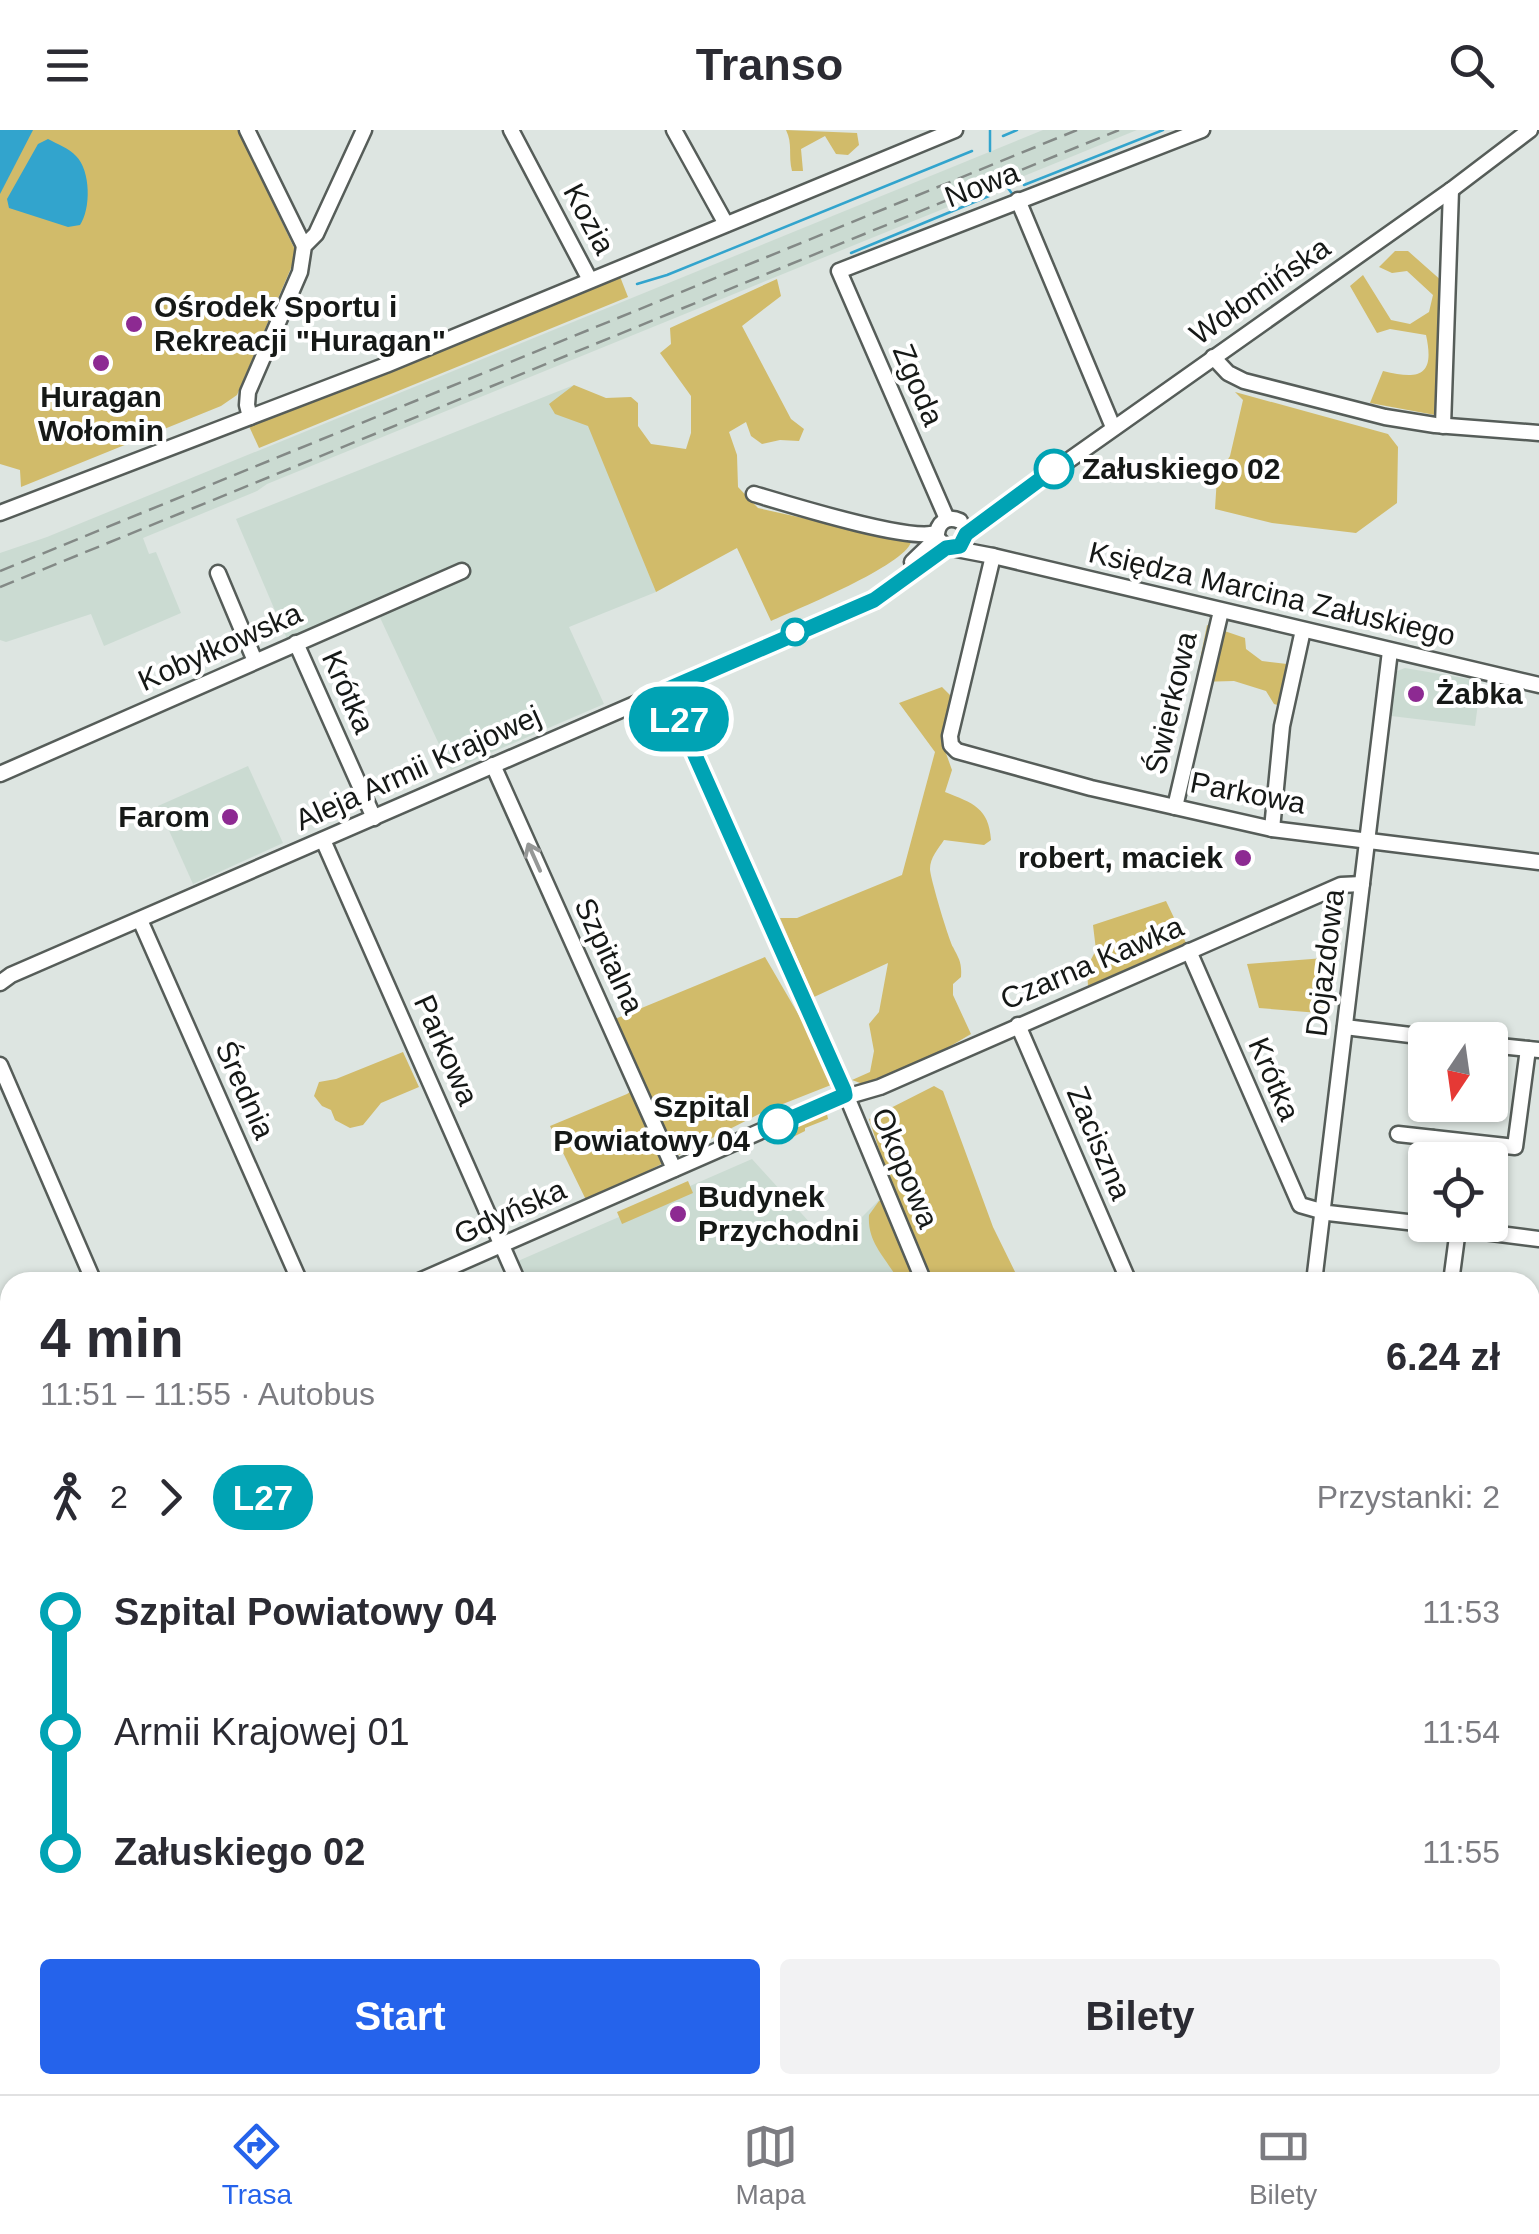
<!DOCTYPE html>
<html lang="pl">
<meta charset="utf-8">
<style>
:root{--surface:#fff;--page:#f2f2f3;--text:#2b2b33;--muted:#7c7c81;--line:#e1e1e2;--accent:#2563eb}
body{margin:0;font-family:Helvetica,sans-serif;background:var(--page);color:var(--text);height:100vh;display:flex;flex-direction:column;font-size:38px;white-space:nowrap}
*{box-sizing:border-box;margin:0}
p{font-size:32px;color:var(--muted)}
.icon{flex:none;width:55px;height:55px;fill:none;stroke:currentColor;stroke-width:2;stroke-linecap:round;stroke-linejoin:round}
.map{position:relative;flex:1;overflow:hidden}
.details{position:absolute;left:0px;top:1142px;width:1540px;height:822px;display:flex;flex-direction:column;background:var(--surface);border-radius:30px 30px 0 0;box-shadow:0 2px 8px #0004}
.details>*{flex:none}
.badge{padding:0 20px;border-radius:32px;font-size:35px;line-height:65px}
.needle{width:65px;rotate:193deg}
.fabs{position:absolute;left:1408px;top:892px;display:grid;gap:20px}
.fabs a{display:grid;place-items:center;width:100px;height:100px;border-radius:10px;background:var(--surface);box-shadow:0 2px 8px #0004;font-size:50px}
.map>.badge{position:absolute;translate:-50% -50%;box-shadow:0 0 0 5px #fff}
.legs{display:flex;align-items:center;gap:15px;height:110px;padding:0 40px;font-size:32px}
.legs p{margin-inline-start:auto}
.overview{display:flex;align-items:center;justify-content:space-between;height:170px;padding:0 40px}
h1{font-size:55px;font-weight:700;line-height:75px}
.cta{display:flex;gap:20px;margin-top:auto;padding:20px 40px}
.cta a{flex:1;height:115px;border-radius:10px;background:var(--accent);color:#fff;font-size:40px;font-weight:700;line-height:115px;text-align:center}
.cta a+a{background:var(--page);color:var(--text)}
ul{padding:0 40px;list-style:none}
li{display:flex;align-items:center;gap:35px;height:120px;font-size:38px}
li i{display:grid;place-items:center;width:15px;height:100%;margin:0 12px;background:currentColor}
li i::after{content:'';width:25px;height:25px;margin:-12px;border:8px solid;border-radius:50%;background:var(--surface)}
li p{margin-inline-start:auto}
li:first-child i{background:linear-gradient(#0000 50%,currentColor 0)}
li:last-child i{background:linear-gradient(currentColor 50%,#0000 0)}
header{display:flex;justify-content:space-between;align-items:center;height:130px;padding:0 40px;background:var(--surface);font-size:45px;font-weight:700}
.dock{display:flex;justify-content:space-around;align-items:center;height:140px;border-top:2px solid var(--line);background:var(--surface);font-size:28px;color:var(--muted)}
.dock a{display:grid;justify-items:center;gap:5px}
.dock .on{color:var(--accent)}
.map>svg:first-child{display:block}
</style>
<header><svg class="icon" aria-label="menu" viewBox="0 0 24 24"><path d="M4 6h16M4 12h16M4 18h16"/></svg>Transo<svg class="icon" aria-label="search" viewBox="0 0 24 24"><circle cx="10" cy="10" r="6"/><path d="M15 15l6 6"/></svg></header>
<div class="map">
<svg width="1539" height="1964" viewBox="0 0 1539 1964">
<rect width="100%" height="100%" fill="#dde5e1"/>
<!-- built -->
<g fill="#cbdbd2">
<polygon points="1043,0 1137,0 267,354 257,361 143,408 149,424 156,422 181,483 104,516 91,484 6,512 0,510 0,423 47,407"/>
<polygon points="574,255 656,462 569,497 604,574 451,640 376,479 290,516 236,389"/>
<polygon points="1405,538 1481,551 1475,596 1391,586 1397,541"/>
<polygon points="248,636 283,713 193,754 158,676"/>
<polygon points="752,1029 832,1117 882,1067 919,1152 580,1152 576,1145 559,1152 528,1152 518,1131"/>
</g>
<!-- green -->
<g fill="#d1bb6a">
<polygon points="0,0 238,0 297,124 237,265 221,276 21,357 20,340 0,334"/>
<path d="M786,0L857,3L859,15L848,25L836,24L825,6L801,19L803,41H792C788,25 793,14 786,0Z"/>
<path d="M1395,121H1408L1443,152L1435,285L1370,273L1383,241C1420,250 1435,246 1426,205L1390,199L1377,203L1350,156L1363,145L1391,190L1410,194L1429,182L1433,165L1407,141L1392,143L1379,137Z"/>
<polygon points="619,144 628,167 259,318 248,294"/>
<path d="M777,149L781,166L742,196L791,289L804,299L799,311L780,310L762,314L751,306L746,292L729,302L737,325L738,357L758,378L911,412C905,435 798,479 771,491L737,418L656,462L588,296L555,284L549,274L574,255L606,268L631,267L638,273V296L651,314L686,319L691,303V266L660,223L671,214L670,198Z"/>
<polygon points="1235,262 1388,304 1398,317 1397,373 1356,403 1272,393 1215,379 1217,347 1230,326 1243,270"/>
<polygon points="1207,495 1245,508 1246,519 1262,531 1287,534 1281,576 1274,574 1266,561 1234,551 1197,552 1193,564"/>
<path d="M942,557L954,569L943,615L952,640L945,662C973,673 989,678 991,710L984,715L944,710C938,719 930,728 930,739C930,747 948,807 953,817C959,829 962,832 961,847L953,854V865L971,904L937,924L863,954L852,950L870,942L874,921L869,894L879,882L888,833L814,867L780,788H797L902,745L935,622L899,573Z"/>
<polygon points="1166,771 1186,813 1088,856 1087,837 1096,820 1093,795"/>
<polygon points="765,827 804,894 831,955 765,981 587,1072 550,996 627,964 643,953 615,889"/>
<polygon points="1337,827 1331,884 1259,878 1247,834"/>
<polygon points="403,922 419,957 381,973 363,995 350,998 335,990 331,980 322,976 314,966 319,952 336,949"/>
<path d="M934,956L943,961L993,1097L1020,1152H899C887,1128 867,1114 869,1085L879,1071H883L897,1104L904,1095L869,989Z"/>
<polygon points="826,979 828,989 805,998 805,1001 779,1014 767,1012 774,1003"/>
<polygon points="688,1051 693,1063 622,1094 617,1082"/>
<polygon points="34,1955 354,1955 346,1958 348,1964 36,1964"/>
<polygon points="519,1955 807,1955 833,1964 465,1964 476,1957"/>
<polygon points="873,1955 966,1955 966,1964 891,1964"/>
</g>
<!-- water -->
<g fill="#32a4cd">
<polygon points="0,0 33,0 0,64"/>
<path d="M48,9C57,14 69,18 76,26C91,41 91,79 80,95L68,97L9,78L7,69L38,14Z"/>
</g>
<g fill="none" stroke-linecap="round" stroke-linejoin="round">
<!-- stream -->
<g stroke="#32a4cd" stroke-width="2.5">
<polyline points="1003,6 1017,0"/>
<polyline points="990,21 990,0"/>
<polyline points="1005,54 1013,65"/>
<polyline points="1024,55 1163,0"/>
<polyline points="851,123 989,66"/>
<polyline points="637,154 667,145 972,21"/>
</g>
<defs>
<g id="minor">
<polyline points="247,0 304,116"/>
<polyline points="511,0 590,150"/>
<polyline points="674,0 726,94"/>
<polyline points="1018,70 1113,297"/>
<polyline points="1213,227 1228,243 1244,251 1385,287 1435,295 1539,303"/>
<polyline points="250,287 247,275 248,262 300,142 304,116 316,104 364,0"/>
<polyline points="1443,296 1451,60"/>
<path d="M754,364C788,374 908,412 936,403"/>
<polyline points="0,383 386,235 955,0"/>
<polyline points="947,389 839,141 1202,0"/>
<polyline points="966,403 1451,60 1530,0"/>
<polyline points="937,408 946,417 993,426 1539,555"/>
<polyline points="993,426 950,606 951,615 957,621 1091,658 1272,699 1539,732"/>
<path d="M912,432L937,408C936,393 947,385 960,391"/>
<polyline points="218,443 255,531"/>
<polyline points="296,513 374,688"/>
<polyline points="666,560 840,950 924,1152"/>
<polyline points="493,635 674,1039"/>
<polyline points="0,644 462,441"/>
<polyline points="1175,677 1221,481"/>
<polyline points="1272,699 1282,596 1303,500"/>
<polyline points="323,710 518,1152"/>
<polyline points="140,790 300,1152"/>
<polyline points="1189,821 1300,1075 1328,1083 1425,1094"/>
<polyline points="0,853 11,845 874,470 946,417"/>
<polyline points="1018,895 1129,1152"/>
<polyline points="1345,897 1451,910"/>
<polyline points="1490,915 1539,920"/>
<polyline points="0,935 94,1152"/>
<polyline points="1398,1004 1515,1017 1528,919"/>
<polyline points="1431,1030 1433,1008"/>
<polyline points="1429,1095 1539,1109"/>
<polyline points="417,1152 825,973 880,957 1341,755 1362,754"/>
<polyline points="1314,1152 1390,521"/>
<polyline points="1451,1152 1458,1099"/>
<polyline points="0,1333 10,1329"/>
<polyline points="1530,1356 1539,1265"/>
<polyline points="0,1402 10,1426"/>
<polyline points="1530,1528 1539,1532"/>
<polyline points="0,1819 10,1814"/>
<polyline points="0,1878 10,1907"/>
<polyline points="31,1955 33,1964"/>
<polyline points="446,1955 450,1964"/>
<polyline points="856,1955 861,1964"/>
<polyline points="1127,1964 1127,1955"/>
<polyline points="1233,1964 1234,1955"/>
<polyline points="1370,1964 1371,1955"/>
<polyline points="1475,1964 1475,1955"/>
</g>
</defs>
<!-- minor casing -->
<use href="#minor" stroke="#565d59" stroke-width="19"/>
<!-- minor -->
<use href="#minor" stroke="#fff" stroke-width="14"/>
<!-- rail -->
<g stroke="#838986" stroke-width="2.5" stroke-dasharray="15 8" stroke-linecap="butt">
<polyline points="0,441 1077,0"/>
<polyline points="0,457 1119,0"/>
</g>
</g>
<!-- one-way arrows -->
<defs><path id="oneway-shaft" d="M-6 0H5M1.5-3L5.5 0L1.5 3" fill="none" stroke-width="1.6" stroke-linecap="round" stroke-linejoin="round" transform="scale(2.5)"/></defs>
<use stroke="#969897" href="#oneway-shaft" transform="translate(534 727) rotate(-114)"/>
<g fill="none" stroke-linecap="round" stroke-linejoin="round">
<defs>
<polyline id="line-1" points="778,994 845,965 844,960 666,560 874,470 946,418 960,416 966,404 1054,339"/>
</defs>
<!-- line-1 casing -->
<use href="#line-1" stroke="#fff" stroke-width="22"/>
<!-- line-1 -->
<use href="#line-1" stroke="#00a3b4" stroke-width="15"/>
</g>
<!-- markers -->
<g fill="#8d2a92" stroke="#fff" stroke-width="4">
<circle cx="134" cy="194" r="10"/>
<circle cx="101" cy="233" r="10"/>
<circle cx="1416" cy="564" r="10"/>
<circle cx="230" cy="687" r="10"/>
<circle cx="1243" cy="728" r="10"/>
<circle cx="678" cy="1084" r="10"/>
</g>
<g fill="#fff" stroke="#00a3b4" stroke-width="5">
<circle cx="1054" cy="339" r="18"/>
<circle cx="795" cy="502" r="12"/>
<circle cx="778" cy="994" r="18"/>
</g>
<g text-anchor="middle" stroke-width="8" stroke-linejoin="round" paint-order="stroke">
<!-- street labels -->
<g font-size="30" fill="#161917" stroke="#fff">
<text transform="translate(982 55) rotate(-21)" y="10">Nowa</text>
<text transform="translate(589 89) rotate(62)" y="10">Kozia</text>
<text transform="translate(1260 161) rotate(-35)" y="10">Wołomińska</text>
<text transform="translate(918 255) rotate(67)" y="10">Zgoda</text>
<text transform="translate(1272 464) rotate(13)" y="10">Księdza Marcina Załuskiego</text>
<text transform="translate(220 517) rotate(-24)" y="10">Kobyłkowska</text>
<text transform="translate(348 562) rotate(66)" y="10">Krótka</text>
<text transform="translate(1171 573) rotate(-77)" y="10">Świerkowa</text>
<text transform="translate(418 638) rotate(-24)" y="10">Aleja Armii Krajowej</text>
<text transform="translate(1248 663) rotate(11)" y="10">Parkowa</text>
<text transform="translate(609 826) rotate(65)" y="10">Szpitalna</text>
<text transform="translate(1092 833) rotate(-23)" y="10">Czarna Kawka</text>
<text transform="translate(1325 833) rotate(-83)" y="10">Dojazdowa</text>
<text transform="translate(446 920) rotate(66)" y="10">Parkowa</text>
<text transform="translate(1274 949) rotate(67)" y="10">Krótka</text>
<text transform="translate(245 960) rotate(66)" y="10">Średnia</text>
<text transform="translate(1099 1013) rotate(67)" y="10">Zaciszna</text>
<text transform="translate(905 1038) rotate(67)" y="10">Okopowa</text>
<text transform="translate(510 1082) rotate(-24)" y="10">Gdyńska</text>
</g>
<!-- poi labels -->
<g font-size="30" font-weight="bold" fill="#161917" stroke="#fff" text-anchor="start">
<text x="154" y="187">Ośrodek Sportu i<tspan x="154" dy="34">Rekreacji "Huragan"</tspan></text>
<text x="101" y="277" text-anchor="middle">Huragan<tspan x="101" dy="34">Wołomin</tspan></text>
<text x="1436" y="574">Żabka</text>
<text x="210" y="697" text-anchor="end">Farom</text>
<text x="1223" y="738" text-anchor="end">robert, maciek</text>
<text x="698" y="1077">Budynek<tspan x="698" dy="34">Przychodni</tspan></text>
</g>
<!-- stop labels -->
<g font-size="30" font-weight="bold" fill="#161917" stroke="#fff" text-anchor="start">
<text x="1082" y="349">Załuskiego 02</text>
<text x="750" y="987" text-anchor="end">Szpital<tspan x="750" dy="34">Powiatowy 04</tspan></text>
</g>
</g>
</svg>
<div class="fabs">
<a><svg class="needle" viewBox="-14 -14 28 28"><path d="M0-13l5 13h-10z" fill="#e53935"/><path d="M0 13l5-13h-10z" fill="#7c7c81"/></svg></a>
<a><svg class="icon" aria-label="locate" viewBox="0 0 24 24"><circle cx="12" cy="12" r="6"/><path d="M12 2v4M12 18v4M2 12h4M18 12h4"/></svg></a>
</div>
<b class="badge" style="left:679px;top:589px;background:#00a3b4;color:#fff">L27</b>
<section class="details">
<div class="overview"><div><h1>4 min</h1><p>11:51 – 11:55 · Autobus</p></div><b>6.24 zł</b></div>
<div class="legs"><svg class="icon" aria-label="walk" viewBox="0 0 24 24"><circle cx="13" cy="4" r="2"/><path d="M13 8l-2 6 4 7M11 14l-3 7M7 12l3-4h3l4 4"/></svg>2<svg class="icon" aria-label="forward" viewBox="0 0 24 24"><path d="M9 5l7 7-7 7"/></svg><b class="badge" style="background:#00a3b4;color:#fff">L27</b><p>Przystanki: 2</p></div>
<ul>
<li><i style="color:#00a3b4"></i><b>Szpital Powiatowy 04</b><p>11:53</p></li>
<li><i style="color:#00a3b4"></i><span>Armii Krajowej 01</span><p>11:54</p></li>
<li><i style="color:#00a3b4"></i><b>Załuskiego 02</b><p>11:55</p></li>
</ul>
<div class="cta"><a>Start</a><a>Bilety</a></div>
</section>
</div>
<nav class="dock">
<a class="on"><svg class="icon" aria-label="directions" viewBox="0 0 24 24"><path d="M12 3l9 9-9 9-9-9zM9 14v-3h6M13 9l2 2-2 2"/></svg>Trasa</a>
<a><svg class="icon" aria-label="map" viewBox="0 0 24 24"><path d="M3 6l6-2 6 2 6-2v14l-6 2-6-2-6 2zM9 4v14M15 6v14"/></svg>Mapa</a>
<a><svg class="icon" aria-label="tickets" viewBox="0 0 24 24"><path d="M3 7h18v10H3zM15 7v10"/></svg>Bilety</a>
</nav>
